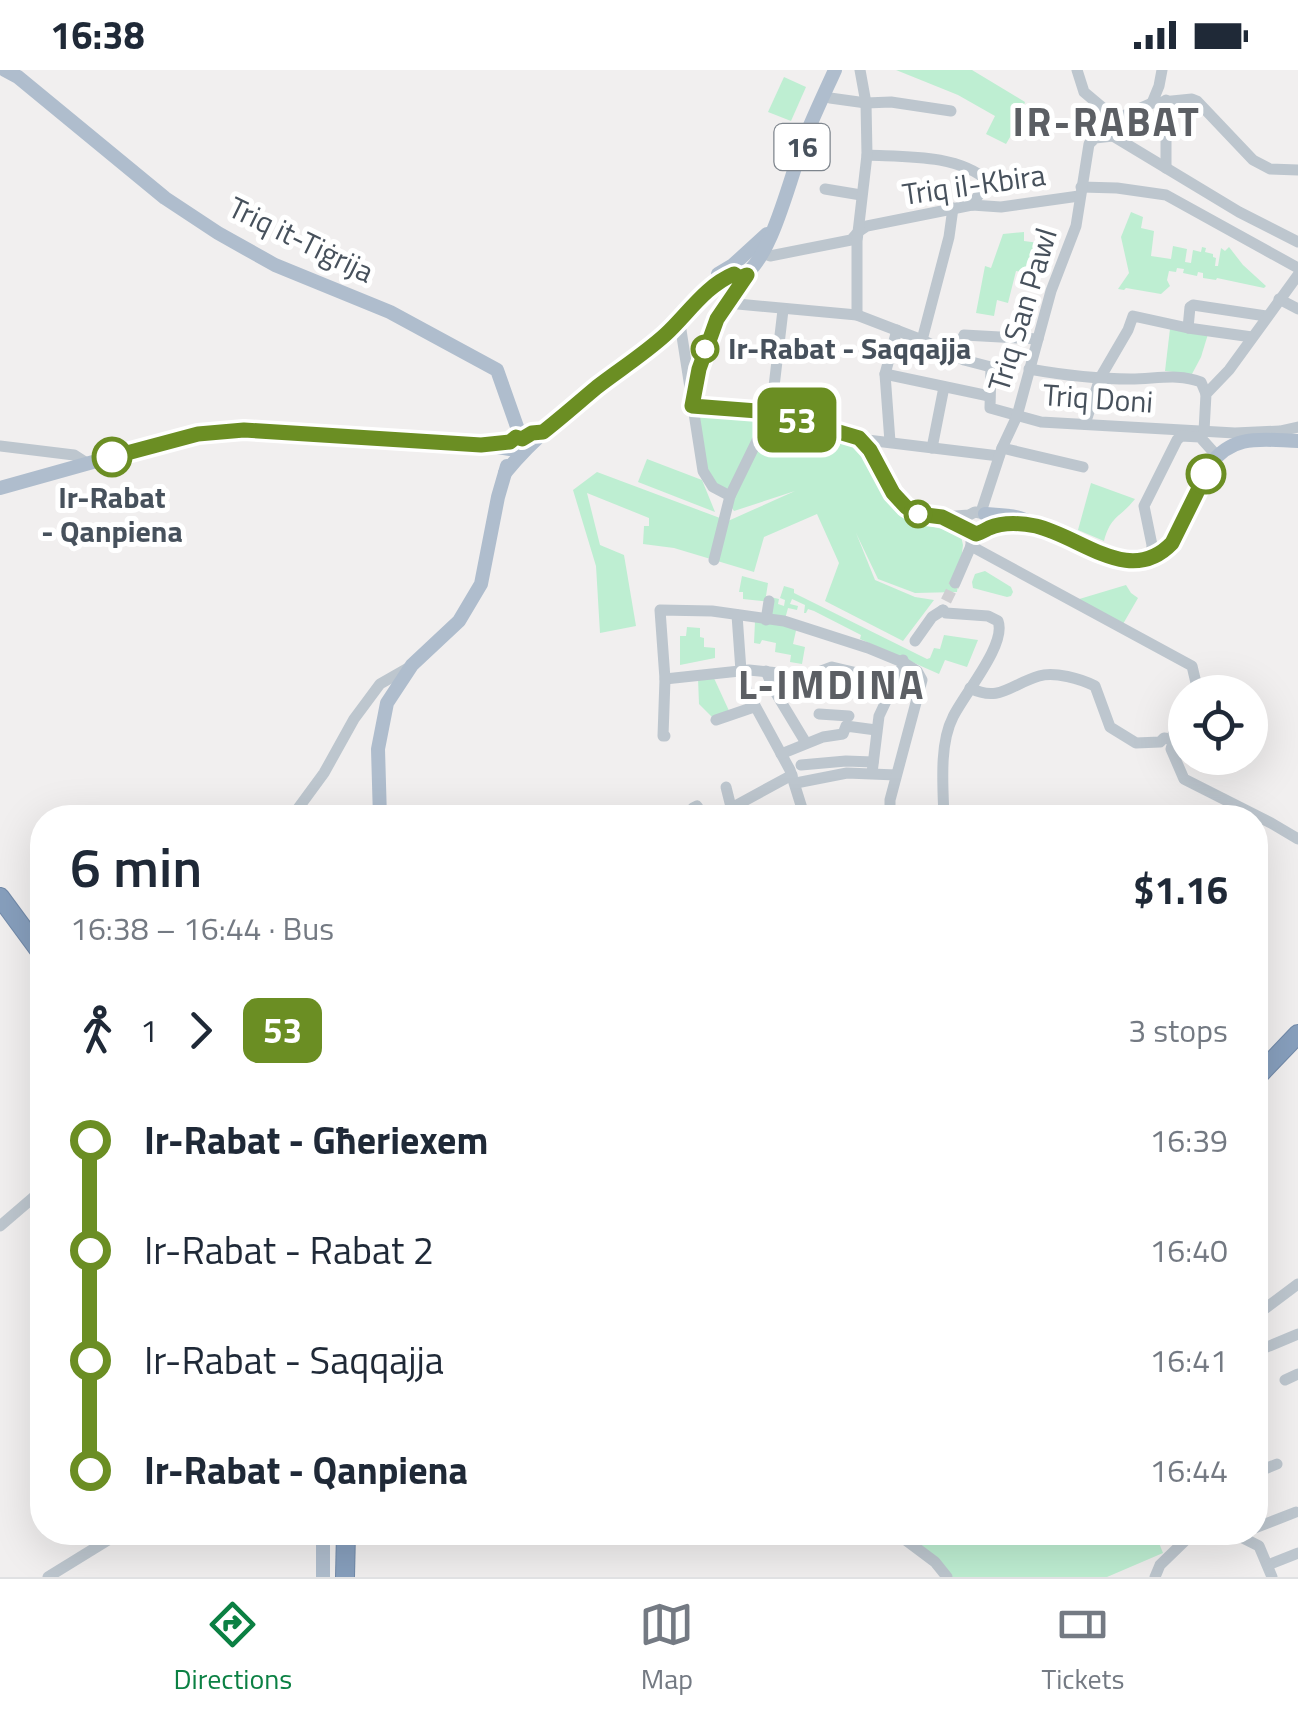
<!DOCTYPE html>
<meta charset="utf-8">
<style>
:root{--surface:#fff;--page:#f6f6f7;--text:#1f2937;--muted:#747a83;--line:#e0e1e3;--accent:#0b8043}
body{margin:0;font-family:"Titillium Web",sans-serif;background:var(--page);color:var(--text);height:100vh;display:flex;flex-direction:column;font-size:38px;white-space:nowrap}
*{box-sizing:border-box;margin:0}
p{font-size:32px;color:var(--muted)}
.icon{flex:none;width:55px;height:55px;fill:none;stroke:currentColor;stroke-width:2;stroke-linecap:round;stroke-linejoin:round}
.map{position:relative;flex:1;overflow:hidden}
.sheet{position:absolute;left:30px;top:735px;width:1238px;height:740px;display:flex;flex-direction:column;background:var(--surface);border-radius:40px;box-shadow:0 10px 40px #0002}
.sheet>*{flex:none}
.badge{padding:0 20px;border-radius:15px;font-size:35px;line-height:65px}
.controls{position:absolute;left:1168px;top:605px;display:grid;gap:20px}
.controls a{display:grid;place-items:center;width:100px;height:100px;border-radius:50%;background:var(--surface);box-shadow:0 10px 40px #0002;font-size:50px}
.map>.badge{position:absolute;translate:-50% -50%;box-shadow:0 0 0 5px #fff}
.legs{display:flex;align-items:center;gap:15px;height:110px;padding:0 40px;font-size:32px}
.legs p{margin-inline-start:auto}
.head{display:flex;align-items:center;justify-content:space-between;height:170px;padding:0 40px}
h1{font-size:55px;font-weight:600;line-height:75px}
ul{padding:0 40px;list-style:none}
li{display:flex;align-items:center;gap:35px;height:110px;font-size:38px}
li i{display:grid;place-items:center;width:15px;height:100%;margin:0 12px;background:currentColor}
li i::after{content:'';width:25px;height:25px;margin:-12px;border:8px solid;border-radius:50%;background:var(--surface)}
li p{margin-inline-start:auto}
li:first-child i{background:linear-gradient(#0000 50%,currentColor 0)}
li:last-child i{background:linear-gradient(currentColor 50%,#0000 0)}
.status{display:flex;justify-content:space-between;align-items:center;height:70px;padding:0 50px;background:var(--surface);direction:ltr}
.status svg{height:28px;fill:currentColor}
.tabs{display:flex;justify-content:space-around;align-items:center;height:140px;border-top:2px solid var(--line);background:var(--surface);font-size:28px;color:var(--muted)}
.tabs a{display:grid;justify-items:center;gap:5px}
.tabs .selected{color:var(--accent)}
.map>svg:first-child{display:block}
</style>
<div class="status"><b>16:38</b><svg viewBox="0 0 49 12"><path d="M0 12V9h3v3zM5 12V6h3v6zM10 12V3h3v9zM15 12V0h3v12zM26 1h20v11H26zM47 4h2v5h-2z"/></svg></div>
<div class="map">
<svg width="1298" height="1507" viewBox="0 0 1298 1507">
<rect width="100%" height="100%" fill="#f1efef"/>
<!-- green -->
<g fill="#beeed2">
<polygon points="896,0 972,0 1025,32 1022,40 1019,40 1011,61 1013,62 1006,74 986,64 995,46 958,25"/>
<polygon points="784,7 806,17 791,51 768,42"/>
<polygon points="1131,142 1143,147 1141,158 1154,161 1151,186 1171,189 1173,176 1187,179 1185,192 1191,193 1193,180 1201,182 1202,177 1206,178 1205,182 1213,184 1213,187 1216,188 1215,196 1218,196 1221,178 1225,181 1229,177 1243,195 1266,216 1264,218 1217,208 1216,210 1203,208 1203,203 1198,202 1197,206 1183,203 1184,199 1177,198 1176,202 1169,201 1167,210 1170,216 1161,224 1126,218 1124,220 1118,219 1129,203 1121,167"/>
<polygon points="1024,162 1024,171 1054,175 1043,206 1016,201 1008,233 997,230 994,246 976,243 985,196 991,198 1003,164"/>
<polygon points="1170,259 1208,264 1201,287 1192,304 1165,301"/>
<polygon points="694,338 773,347 848,370 861,379 884,421 887,432 894,439 913,452 955,462 961,466 963,475 957,522 915,523 878,509 856,463 875,510 915,527 934,530 903,571 825,531 839,493 817,444 764,467 754,502 674,478 643,474 644,456 649,456 649,448 587,423 600,475 624,485 636,556 600,563 596,496 573,420 597,402 728,451 795,421 734,441 706,400"/>
<polygon points="647,389 702,410 715,442 638,412"/>
<path d="M1091,413L1135,429C1120,448 1111,445 1104,471L1078,460Z"/>
<polygon points="985,501 1011,517 1013,522 1011,526 1007,527 973,518 972,512 975,504"/>
<polygon points="742,506 768,513 766,526 779,529 778,534 784,536 785,530 780,528 784,516 794,519 794,523 927,589 930,588 934,578 940,579 944,565 978,570 967,597 945,590 939,604 860,569 861,565 814,541 808,539 806,543 804,543 805,535 792,529 790,534 798,536 797,540 788,538 785,549 769,548 771,532 743,529 743,522 739,522"/>
<polygon points="1126,515 1131,523 1138,528 1123,554 1076,530"/>
<polygon points="755,551 797,556 793,574 805,577 802,594 790,592 791,585 775,582 776,573 762,570 760,574 754,573"/>
<polygon points="687,557 700,558 700,567 704,568 704,577 715,578 715,588 680,595 680,566 686,566"/>
<polygon points="713,606 730,643 714,649 699,634 698,608"/>
<polygon points="901,1463 930,1463 931,1465 993,1471 990,1463 1155,1463 1163,1483 1107,1507 951,1507"/>
</g>
<g fill="none" stroke-linecap="round" stroke-linejoin="round">
<!-- minor-tunnel -->
<polyline stroke="#cfcfd2" stroke-width="11" stroke-dasharray="11 5.5" stroke-linecap="butt" points="946,531 955,513"/>
<defs>
<g id="highway">
<polyline points="0,827 42,884"/>
<polyline points="1255,1009 1298,964"/>
<polyline points="345,1507 346,1462"/>
</g>
</defs>
<!-- highway casing -->
<use href="#highway" stroke="#728aa9" stroke-width="20"/>
<!-- minor -->
<g stroke="#bdc6ce" stroke-width="11">
<polyline points="1077,0 1084,22 1116,49"/>
<polyline points="830,28 866,33 891,32 951,41"/>
<polyline points="1166,30 1166,98"/>
<polyline points="1152,33 1159,16 1162,0"/>
<polyline points="1116,49 1152,33 1192,29 1197,31 1253,90 1270,99 1298,100"/>
<polyline points="1113,66 1239,142 1298,172"/>
<path d="M867,85C906,87 957,84 988,111L972,135"/>
<polyline points="1081,117 1117,118 1166,125 1298,198"/>
<polyline points="825,119 861,125"/>
<polyline points="763,183 770,186 851,170 858,162 867,156 972,135 1001,137 1079,126"/>
<polyline points="1279,229 1298,239"/>
<polyline points="727,233 857,245 922,270 964,290 991,297 990,338 1041,352 1235,363 1280,361 1298,357"/>
<polyline points="857,245 857,171 867,85 866,33 860,0"/>
<polyline points="676,254 681,260 703,401 713,417 730,426"/>
<polyline points="1188,258 1190,237 1193,235 1266,246"/>
<polyline points="922,270 949,167 953,138"/>
<polyline points="955,286 964,265 1038,269"/>
<path d="M1029,299C1063,305 1096,309 1131,309C1155,309 1179,303 1201,312L1206,324"/>
<polyline points="885,304 989,326"/>
<polyline points="693,327 705,281 717,249 747,205"/>
<polyline points="691,336 771,342 859,369 870,380 885,409 905,437 918,444 942,447 969,445 975,442 985,444 989,449 989,456 971,476"/>
<polyline points="1085,354 1100,308 1128,260 1133,246 1188,258 1252,267"/>
<polyline points="1204,361 1206,324 1229,300 1298,205"/>
<polyline points="859,369 999,386"/>
<polyline points="890,372 885,304 897,260"/>
<polyline points="0,376 74,385 88,394"/>
<polyline points="932,378 944,317"/>
<polyline points="1002,378 1083,397"/>
<polyline points="981,442 1002,378 1017,346 1051,221 1076,156 1089,74 1095,68 1113,66"/>
<polyline points="943,448 975,464 980,464"/>
<polyline points="971,476 1192,596 1197,617 1194,622"/>
<polyline points="1151,488 1152,475 1144,436 1177,370 1181,366 1200,367 1217,386"/>
<polyline points="714,490 730,426 771,342 783,240"/>
<polyline points="955,513 971,476 971,470"/>
<path d="M943,540L946,543L988,546L998,551C1007,574 964,624 953,647C939,674 943,717 944,748"/>
<polyline points="737,545 741,601 747,621 790,700 805,748"/>
<polyline points="766,550 769,531"/>
<polyline points="915,571 932,547 943,540"/>
<polyline points="766,601 774,620 806,673"/>
<polyline points="665,609 749,600 808,606 832,597 866,605 893,616"/>
<path d="M970,618C1000,633 1011,614 1039,606C1054,601 1081,609 1095,616L1110,657L1136,673L1160,672L1164,668L1171,669"/>
<polyline points="1185,641 1171,669 1173,672 1171,679 1184,709 1271,753 1298,769"/>
<polyline points="819,644 849,646"/>
<polyline points="716,650 754,637"/>
<polyline points="665,666 663,666 665,609 660,540 712,541 784,551 868,578 902,592"/>
<polyline points="781,684 823,667 843,664 846,656 876,660"/>
<polyline points="801,695 846,691 873,692"/>
<polyline points="872,703 879,646 904,593 903,590"/>
<polyline points="796,713 847,703 896,705"/>
<polyline points="726,717 731,737"/>
<polyline points="693,738 697,736 705,748"/>
<polyline points="291,748 324,703 354,649 380,614 408,598"/>
<polyline points="713,748 792,705"/>
<polyline points="890,748 890,730 922,610 917,601 904,593"/>
<polyline points="0,1156 42,1120"/>
<polyline points="1255,1246 1298,1214"/>
<polyline points="1255,1282 1298,1264"/>
<polyline points="1285,1310 1298,1304"/>
<polyline points="1255,1368 1262,1366"/>
<polyline points="1255,1403 1277,1394"/>
<polyline points="1255,1458 1296,1442"/>
<polyline points="895,1462 935,1492 947,1507"/>
<polyline points="1231,1462 1259,1476 1272,1507"/>
<polyline points="1268,1495 1298,1483"/>
<polyline points="48,1507 121,1462"/>
<polyline points="1155,1507 1160,1495 1194,1462"/>
</g>
<!-- major -->
<g stroke="#afbdcd" stroke-width="14">
<polyline points="5,0 18,7 165,128 218,163 275,195 390,242 497,300 521,368"/>
<polyline points="718,204 733,195 767,164"/>
<path d="M505,403C549,348 611,312 664,266C687,245 704,216 734,204L741,207C772,192 792,99 806,65C815,43 825,22 835,0"/>
<path d="M0,418L186,366C236,354 289,362 340,365C397,369 454,370 510,379"/>
<path d="M985,444C995,445 1006,445 1016,447C1061,458 1133,521 1173,473C1187,456 1199,417 1210,395C1233,363 1263,370 1298,371"/>
<polyline points="987,459 1011,453 1019,454"/>
<polyline points="380,748 378,679 387,633 412,595 459,551 481,514 498,427 507,396"/>
<polyline points="323,1462 323,1507"/>
</g>
<!-- highway -->
<use href="#highway" stroke="#879fbd" stroke-width="18"/>
</g>
<g fill="none" stroke-linecap="round" stroke-linejoin="round">
<defs>
<path id="line-1" d="M112,387L198,364L244,360L481,375L510,372L516,367L522,369L532,363L543,362C561,348 579,332 597,317C619,300 644,284 665,265C687,245 705,216 734,204L740,208L747,205L717,249L699,299L692,336L771,342L859,368L870,380L893,423L906,437L918,444L942,447L976,464C980,463 985,460 989,458C1003,452 1021,453 1036,456C1082,467 1130,517 1172,473L1206,404"/>
</defs>
<!-- line-1 casing -->
<use href="#line-1" stroke="#fff" stroke-width="22"/>
<!-- line-1 -->
<use href="#line-1" stroke="#6b8e23" stroke-width="15"/>
</g>
<!-- markers -->
<g fill="#fff" stroke="#6b8e23" stroke-width="5">
<circle cx="705" cy="279" r="12"/>
<circle cx="112" cy="387" r="18"/>
<circle cx="1206" cy="404" r="18"/>
<circle cx="918" cy="444" r="12"/>
</g>
<g text-anchor="middle" stroke-width="10" stroke-linejoin="round" paint-order="stroke">
<!-- shield labels -->
<rect fill="#fff" stroke="#7e858d" stroke-width="2.5" x="774.5" y="54" width="55" height="46" rx="8"/>
<g font-size="28" font-weight="bold" fill="#47515c">
<text x="802" y="87">16</text>
</g>
<!-- street labels -->
<g font-size="30" fill="#47515c" stroke="#fff">
<text transform="translate(974 115) rotate(-8)" y="10">Triq il-Kbira</text>
<text transform="translate(301 170) rotate(26)" y="10">Triq it-Tiġrija</text>
<text transform="translate(1023 240) rotate(-73)" y="10">Triq San Pawl</text>
<text transform="translate(1098 329) rotate(4)" y="10">Triq Doni</text>
</g>
<!-- stop labels -->
<g font-size="30" font-weight="bold" fill="#47515c" stroke="#fff" text-anchor="start">
<text x="728" y="289">Ir-Rabat - Saqqajja</text>
<text x="112" y="438" text-anchor="middle">Ir-Rabat<tspan x="112" dy="34">- Qanpiena</tspan></text>
</g>
<!-- district labels -->
<g font-size="40" font-weight="bold" letter-spacing="2.5" fill="#5c5f64" stroke="#fff">
<text x="1107" y="66">IR-RABAT</text>
<text x="832" y="629">L-IMDINA</text>
</g>
</g>
</svg>
<div class="controls">
<a><svg class="icon" aria-label="locate" viewBox="0 0 24 24"><circle cx="12" cy="12" r="6"/><path d="M12 2v4M12 18v4M2 12h4M18 12h4"/></svg></a>
</div>
<b class="badge" style="left:797px;top:350px;background:#6b8e23;color:#fff">53</b>
<section class="sheet">
<div class="head"><div><h1>6 min</h1><p>16:38 – 16:44 · Bus</p></div><b>$1.16</b></div>
<div class="legs"><svg class="icon" aria-label="walk" viewBox="0 0 24 24"><circle cx="13" cy="4" r="2"/><path d="M13 8l-2 6 4 7M11 14l-3 7M7 12l3-4h3l4 4"/></svg>1<svg class="icon" aria-label="forward" viewBox="0 0 24 24"><path d="M9 5l7 7-7 7"/></svg><b class="badge" style="background:#6b8e23;color:#fff">53</b><p>3 stops</p></div>
<ul>
<li><i style="color:#6b8e23"></i><b>Ir-Rabat - Għeriexem</b><p>16:39</p></li>
<li><i style="color:#6b8e23"></i><span>Ir-Rabat - Rabat 2</span><p>16:40</p></li>
<li><i style="color:#6b8e23"></i><span>Ir-Rabat - Saqqajja</span><p>16:41</p></li>
<li><i style="color:#6b8e23"></i><b>Ir-Rabat - Qanpiena</b><p>16:44</p></li>
</ul>
</section>
</div>
<nav class="tabs">
<a class="selected"><svg class="icon" aria-label="directions" viewBox="0 0 24 24"><path d="M12 3l9 9-9 9-9-9zM9 14v-3h6M13 9l2 2-2 2"/></svg>Directions</a>
<a><svg class="icon" aria-label="map" viewBox="0 0 24 24"><path d="M3 6l6-2 6 2 6-2v14l-6 2-6-2-6 2zM9 4v14M15 6v14"/></svg>Map</a>
<a><svg class="icon" aria-label="tickets" viewBox="0 0 24 24"><path d="M3 7h18v10H3zM15 7v10"/></svg>Tickets</a>
</nav>
